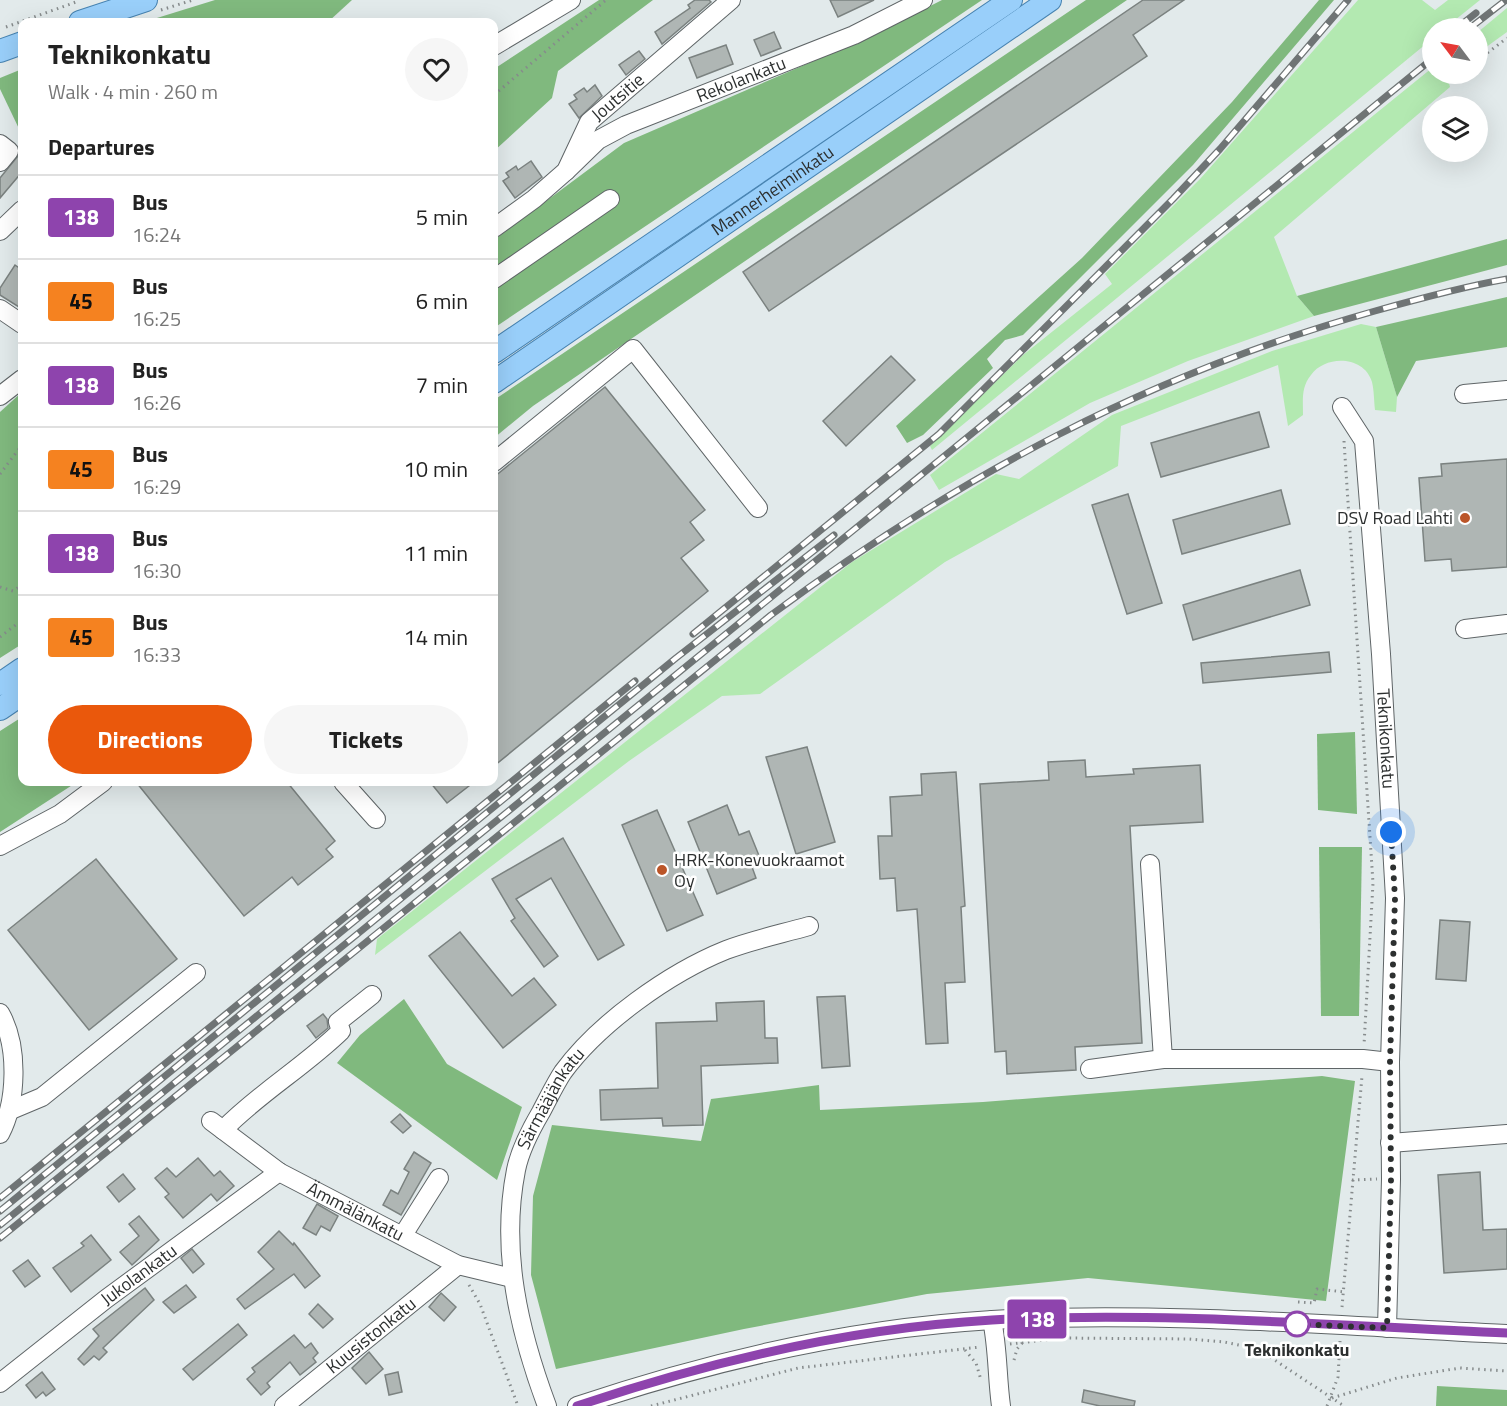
<!DOCTYPE html>
<meta charset="utf-8">
<style>
:root{--surface:#fff;--page:#f6f6f6;--text:#222;--muted:#767676;--line:#e0e0e0;--accent:#ea580c}
body{margin:0;font-family:"Titillium Web",sans-serif;background:var(--page);color:var(--text);height:100vh;display:flex;flex-direction:column;font-size:22px;white-space:nowrap}
*{box-sizing:border-box;margin:0}
p{font-size:20px;color:var(--muted)}
.icon{flex:none;width:33px;height:33px;fill:none;stroke:currentColor;stroke-width:2;stroke-linecap:round;stroke-linejoin:round}
.map{position:relative;flex:1;overflow:hidden}
.details{position:absolute;left:18px;top:18px;width:480px;height:768px;display:flex;flex-direction:column;background:var(--surface);border-radius:12px;box-shadow:0 6px 24px #0002}
.details>*{flex:none}
.badge{padding:0 12px;border-radius:4px;font-size:21px;line-height:39px}
.needle{width:39px;rotate:302deg}
.tools{position:absolute;left:1422px;top:18px;display:grid;gap:12px}
.tools a{display:grid;place-items:center;width:66px;height:66px;border-radius:50%;background:var(--surface);box-shadow:0 6px 24px #0002;font-size:30px}
.you{position:absolute;width:30px;height:30px;margin:-15px;border:4px solid #fff;border-radius:50%;background:#1a73e8;box-shadow:0 0 0 9px #1a73e833}
.map>.badge{position:absolute;translate:-50% -50%;box-shadow:0 0 0 3px #fff}
h2{padding:0 30px;font-size:22px;line-height:54px}
.round{display:grid;place-items:center;flex:none;width:63px;height:63px;border-radius:32px;background:var(--page)}
.summary{display:flex;align-items:center;justify-content:space-between;height:102px;padding:0 30px}
h1{font-size:28px;font-weight:700;line-height:45px}
.cta{display:flex;gap:12px;margin-top:auto;padding:12px 30px}
.cta a{flex:1;height:69px;border-radius:36px;background:var(--accent);color:#fff;font-size:24px;font-weight:700;line-height:69px;text-align:center}
.cta a+a{background:var(--page);color:var(--text)}
ul{padding:0;list-style:none}
li{display:flex;align-items:center;gap:18px;height:84px;padding:0 30px;border-top:2px solid var(--line)}
li div{flex:1}
li b{display:block;font-size:22px}
li em{font-style:normal}
li .badge{min-width:66px;font-weight:700;text-align:center}
.map>svg:first-child{display:block}
</style>
<div class="map">
<svg width="1507" height="1406" viewBox="0 0 1507 1406">
<rect width="100%" height="100%" fill="#e2eaeb"/>
<!-- green -->
<g fill="#b3e9b1">
<polygon points="1358,0 1422,0 1435,10 1448,0 1480,0 1445,28 1432,28 1432,39 932,450 930,446 1023,355 1112,284 1105,274 1200,179"/>
<polygon points="1507,8 1507,32 1478,53 1478,32"/>
<polygon points="1432,68 1432,74 1449,74 1447,75 1450,87 1274,237 1297,296 1314,316 1188,361 1090,403 939,490 930,475"/>
<path d="M1361,324L1376,327L1397,397L1396,412L1375,410C1374,401 1374,390 1372,382C1364,355 1325,355 1311,375C1301,387 1303,400 1303,415L1288,426L1278,365L1121,426L1118,466L945,562L760,694L722,696L629,761L375,955L377,939L852,562L996,474L1019,479L1112,415L1272,351Z"/>
</g>
<!-- forest -->
<g fill="#80b97e">
<polygon points="215,0 352,0 328,22 144,22"/>
<polygon points="599,0 653,0 558,71 552,98 494,151 494,69"/>
<polygon points="942,0 982,0 494,328 494,240 624,143 867,38"/>
<polygon points="1086,0 1127,0 533,406 494,438 494,400"/>
<polygon points="1319,0 1334,0 1193,165 1023,335 1005,340 987,359 993,368 923,435 907,443 896,426 1082,258 1232,102"/>
<polygon points="22,69 22,135 0,89 0,78"/>
<polygon points="1507,239 1507,265 1314,316 1297,296"/>
<polygon points="1507,297 1507,347 1416,361 1397,397 1376,327"/>
<polygon points="22,392 22,644 0,658 0,412"/>
<polygon points="22,717 22,782 77,782 0,832 0,731"/>
<polygon points="1355,732 1357,814 1318,810 1317,734"/>
<polygon points="1319,847 1362,847 1359,1016 1321,1016"/>
<polygon points="404,999 447,1064 522,1107 497,1180 337,1063 360,1035"/>
<polygon points="1322,1076 1355,1081 1326,1301 1088,1278 927,1294 744,1329 556,1369 531,1275 533,1196 552,1125 701,1141 711,1099 819,1085 820,1110 983,1102"/>
<polygon points="1437,1386 1507,1390 1507,1406 1436,1406"/>
</g>
<!-- building -->
<g fill="#afb6b4" stroke="#7b8280" stroke-width="1.5">
<polygon points="695,0 709,0 711,2 662,44 655,32 690,8 688,5"/>
<polygon points="830,0 874,0 838,17"/>
<polygon points="1143,0 1184,0 1133,35 1147,56 769,311 743,272"/>
<polygon points="774,32 781,48 761,56 754,40"/>
<polygon points="726,45 733,64 697,78 689,58"/>
<polygon points="639,51 645,59 626,75 619,65"/>
<polygon points="595,85 602,96 579,118 569,104 577,99 574,95 584,88 587,92"/>
<polygon points="22,151 22,172 0,198 0,178"/>
<polygon points="531,161 542,177 515,198 503,181 509,177 506,173 516,166 518,170"/>
<polygon points="15,265 22,270 22,309 0,295 0,288"/>
<polygon points="891,356 915,380 846,446 823,421"/>
<polygon points="605,387 705,510 690,522 704,540 681,558 708,591 494,766 494,477"/>
<polygon points="1259,412 1269,447 1161,477 1151,443"/>
<polygon points="1507,459 1507,567 1452,571 1451,559 1425,561 1419,478 1442,476 1441,464"/>
<polygon points="1281,490 1290,524 1182,554 1173,520"/>
<polygon points="1128,494 1162,603 1127,614 1092,505"/>
<polygon points="1300,570 1310,605 1193,640 1183,605"/>
<polygon points="1329,652 1331,672 1203,683 1201,663"/>
<polygon points="807,747 835,842 796,854 766,757"/>
<polygon points="1085,760 1086,777 1134,774 1133,769 1200,765 1203,822 1130,826 1142,1043 1075,1047 1076,1070 1007,1074 1006,1051 995,1052 980,784 1049,780 1048,762"/>
<polygon points="956,772 965,906 961,907 965,982 945,983 948,1043 926,1044 917,909 897,911 895,878 880,879 878,836 892,836 890,797 922,795 921,774"/>
<polygon points="136,782 287,782 335,841 326,849 333,857 298,885 292,877 244,916"/>
<polygon points="430,782 474,782 447,803"/>
<polygon points="727,805 739,835 749,831 762,863 752,867 756,878 717,894 688,822"/>
<polygon points="657,810 703,915 667,931 622,825"/>
<polygon points="563,838 624,945 598,960 551,878 516,899 558,956 544,967 511,921 515,918 492,879"/>
<polygon points="96,859 177,959 89,1030 8,930"/>
<polygon points="1440,920 1470,922 1466,981 1436,979"/>
<polygon points="460,932 512,996 534,978 556,1005 503,1048 429,956"/>
<polygon points="845,996 850,1066 822,1068 817,997"/>
<polygon points="764,1001 765,1038 777,1038 778,1063 701,1066 703,1125 663,1126 662,1118 601,1120 600,1090 658,1088 656,1023 717,1021 716,1003"/>
<polygon points="323,1014 327,1019 328,1028 316,1038 307,1026"/>
<polygon points="400,1114 411,1126 403,1133 391,1122"/>
<polygon points="414,1152 431,1163 401,1215 383,1205 391,1190 398,1194 409,1172 404,1169"/>
<polygon points="198,1158 214,1176 220,1171 234,1186 217,1201 211,1194 183,1218 165,1197 169,1194 155,1178 167,1168 176,1177"/>
<polygon points="1480,1172 1483,1230 1507,1229 1507,1269 1444,1273 1438,1175"/>
<polygon points="123,1174 135,1189 119,1202 107,1187"/>
<polygon points="317,1204 338,1216 330,1231 321,1226 316,1235 303,1228"/>
<polygon points="139,1216 159,1240 132,1265 120,1252 139,1236 129,1224"/>
<polygon points="279,1231 293,1245 294,1243 320,1276 305,1288 294,1274 245,1309 237,1299 274,1269 258,1252"/>
<polygon points="91,1235 111,1260 71,1292 53,1268 84,1246 81,1243"/>
<polygon points="192,1249 204,1264 193,1273 181,1258"/>
<polygon points="28,1260 40,1276 25,1287 13,1271"/>
<polygon points="186,1285 196,1297 174,1313 163,1302"/>
<polygon points="145,1288 154,1300 103,1348 107,1352 99,1360 94,1356 84,1365 78,1359 99,1336 93,1329"/>
<polygon points="441,1293 456,1307 444,1321 429,1307"/>
<polygon points="318,1304 333,1319 323,1328 309,1314"/>
<polygon points="238,1324 247,1335 193,1380 183,1369"/>
<polygon points="294,1335 305,1348 311,1343 318,1353 313,1358 316,1362 300,1375 290,1362 267,1383 270,1387 261,1395 247,1379 255,1372 252,1368"/>
<polygon points="369,1352 383,1369 366,1384 352,1368"/>
<polygon points="42,1372 55,1389 46,1396 43,1392 36,1398 26,1385"/>
<polygon points="398,1372 402,1392 389,1395 385,1375"/>
<polygon points="1084,1390 1135,1401 1134,1406 1100,1406 1082,1402"/>
</g>
<g fill="none" stroke-linecap="round" stroke-linejoin="round">
<defs>
<g id="minor">
<polyline points="494,46 571,0"/>
<polyline points="0,144 9,151 0,162"/>
<path id="s1" d="M566,171L598,140L626,125L854,35L923,0"/>
<path id="s2" d="M494,228L534,199L566,171L589,122L731,0"/>
<polyline points="0,231 22,210"/>
<polyline points="494,279 610,199"/>
<polyline points="0,309 22,324"/>
<polyline points="1464,394 1507,390"/>
<polyline points="0,396 22,379"/>
<path id="s3" d="M1342,407L1364,441L1381,654L1395,898L1390,1062L1391,1179L1387,1328"/>
<polyline points="494,462 633,349 758,508"/>
<polyline points="1465,629 1507,624"/>
<polyline points="343,782 376,819"/>
<polyline points="0,846 60,814 103,782"/>
<polyline points="1150,864 1163,1059"/>
<path d="M0,1013C19,1046 17,1102 0,1134"/>
<polyline points="1090,1069 1163,1059 1363,1059 1390,1062"/>
<polyline points="11,1110 42,1097 196,973"/>
<path id="s4" d="M211,1121L279,1172L458,1265L512,1278"/>
<path d="M223,1130C259,1093 304,1067 341,1031L338,1022L372,995"/>
<polyline points="1390,1143 1507,1134"/>
<polyline points="403,1235 439,1178"/>
<path d="M992,1320C998,1349 997,1377 1001,1406"/>
<path id="s5" d="M0,1383L106,1299L279,1172"/>
<path id="s6" d="M284,1406L458,1265"/>
<path id="s7" d="M547,1406C519,1331 500,1251 516,1170C520,1150 531,1129 541,1112C548,1099 555,1084 563,1072C599,1023 669,973 726,950C752,940 781,934 809,926"/>
<path d="M577,1406C711,1361 851,1328 992,1320C1164,1311 1336,1326 1507,1334"/>
</g>
<g id="major">
<polyline points="80,22 146,0"/>
<polyline points="0,51 22,43"/>
<polyline points="494,352 1011,0"/>
<path id="s8" d="M494,382L1050,0"/>
<polyline points="0,684 22,669"/>
<polyline points="0,709 22,694"/>
</g>
</defs>
<!-- minor casing -->
<use href="#minor" stroke="#5f6567" stroke-width="20"/>
<!-- major casing -->
<use href="#major" stroke="#4783b1" stroke-width="24"/>
<!-- path -->
<g stroke="#868b8c" stroke-width="3" stroke-dasharray="1.5 4.5" stroke-linecap="butt">
<polyline points="161,10 193,0"/>
<polyline points="6,27 76,2"/>
<polyline points="1478,60 1507,38"/>
<polyline points="1457,76 1460,74"/>
<polyline points="494,95 606,0"/>
<polyline points="1344,441 1373,883 1364,1045"/>
<polyline points="0,474 22,445"/>
<polyline points="0,587 13,591 22,585"/>
<polyline points="0,637 22,620"/>
<polyline points="1352,1180 1377,1179"/>
<polyline points="469,1285 480,1304 518,1406"/>
<polyline points="1298,1302 1314,1303 1317,1289 1345,1292"/>
<polyline points="1342,1307 1362,1076"/>
<polyline points="1010,1344 1063,1338 1189,1339 1224,1342 1258,1349 1344,1406"/>
<polyline points="965,1350 976,1363 981,1380"/>
<polyline points="1014,1360 1017,1349 1023,1342"/>
<polyline points="1332,1398 1397,1378 1460,1368 1507,1371"/>
<polyline points="651,1406 798,1368 980,1347"/>
<polyline points="1327,1406 1338,1377 1340,1341"/>
</g>
<!-- minor -->
<use href="#minor" stroke="#fff" stroke-width="18"/>
<!-- major -->
<use href="#major" stroke="#99cffa" stroke-width="22"/>
<defs>
<g id="rail">
<polyline points="1457,28 1476,13"/>
<polyline points="1470,28 1506,0"/>
<polyline points="693,634 939,434 1173,199 1220,149 1348,0"/>
<polyline points="0,1198 635,681"/>
<polyline points="0,1211 676,658 834,535"/>
<polyline points="0,1225 1432,59"/>
<path d="M0,1238L771,615C959,476 1149,374 1375,311C1418,299 1462,287 1507,279"/>
</g>
</defs>
<!-- rail casing -->
<use href="#rail" stroke="#6f7475" stroke-width="7"/>
<!-- rail -->
<use href="#rail" stroke="#fff" stroke-width="4.5" stroke-dasharray="14" stroke-linecap="butt"/>
</g>
<g fill="none" stroke-linecap="round" stroke-linejoin="round">
<defs>
<path id="line" d="M577,1406C711,1361 851,1328 992,1320C1164,1311 1336,1326 1507,1333"/>
</defs>
<!-- line casing -->
<use href="#line" stroke="#fff" stroke-width="14"/>
<!-- line -->
<use href="#line" stroke="#8e44ad" stroke-width="9"/>
<!-- walk -->
<polyline stroke="#2d3030" stroke-width="6" stroke-dasharray="0 10.8" points="1297,1324 1387,1328 1391,1179 1390,1062 1395,898 1391,832"/>
</g>
<!-- markers -->
<g fill="#bb5528" stroke="#fff" stroke-width="2">
<circle cx="1465" cy="518" r="6"/>
<circle cx="662" cy="870" r="6"/>
</g>
<circle fill="#fff" stroke="#8e44ad" stroke-width="3" cx="1297" cy="1324" r="12"/>
<g text-anchor="middle" stroke-width="5" stroke-linejoin="round" paint-order="stroke">
<!-- street labels -->
<g font-size="18" fill="#2d3030" stroke="#fff">
<text dy="6" stroke="none"><textPath href="#s1" startOffset="200">Rekolankatu</textPath></text>
<text dy="6" stroke="none"><textPath href="#s2" startOffset="184">Joutsitie</textPath></text>
<text dy="6" stroke="none"><textPath href="#s8" startOffset="338">Mannerheiminkatu</textPath></text>
<text dy="6" stroke="none"><textPath href="#s3" startOffset="339">Teknikonkatu</textPath></text>
<text dy="6" stroke="none"><textPath href="#s7" startOffset="321">Särmääjänkatu</textPath></text>
<text dy="6" stroke="none"><textPath href="#s4" startOffset="171">Ämmälänkatu</textPath></text>
<text dy="6" stroke="none"><textPath href="#s5" startOffset="176">Jukolankatu</textPath></text>
<text dy="6" stroke="none"><textPath href="#s6" startOffset="112">Kuusistonkatu</textPath></text>
</g>
<!-- poi labels -->
<g font-size="18" fill="#2d3030" stroke="#fff" text-anchor="end">
<text x="1453" y="524">DSV Road Lahti</text>
<text x="674" y="866" text-anchor="start">HRK-Konevuokraamot<tspan x="674" dy="21">Oy</tspan></text>
</g>
<!-- stop labels -->
<g font-size="18" font-weight="bold" fill="#2d3030" stroke="#fff">
<text x="1297" y="1356">Teknikonkatu</text>
</g>
</g>
</svg>
<div class="tools">
<a><svg class="needle" viewBox="-14 -14 28 28"><path d="M0-13l5 13h-10z" fill="#e53935"/><path d="M0 13l5-13h-10z" fill="#767676"/></svg></a>
<a><svg class="icon" aria-label="layers" viewBox="0 0 24 24"><path d="M12 4l9 5-9 5-9-5zM3 14l9 5 9-5"/></svg></a>
</div>
<div class="you" style="left:1391px;top:832px"></div>
<b class="badge" style="left:1037px;top:1319px;background:#8e44ad;color:#fff">138</b>
<section class="details">
<div class="summary"><div><h1>Teknikonkatu</h1><p>Walk · 4 min · 260 m</p></div><a class="round"><svg class="icon" aria-label="heart" viewBox="0 0 24 24"><path d="M12 20l-8-8c-3-5 5-10 8-4 3-6 11-1 8 4z"/></svg></a></div>
<h2>Departures</h2>
<ul>
<li><span class="badge" style="background:#8e44ad;color:#fff">138</span><div><b>Bus</b><p>16:24</p></div><em>5 min</em></li>
<li><span class="badge" style="background:#f58220;color:#111">45</span><div><b>Bus</b><p>16:25</p></div><em>6 min</em></li>
<li><span class="badge" style="background:#8e44ad;color:#fff">138</span><div><b>Bus</b><p>16:26</p></div><em>7 min</em></li>
<li><span class="badge" style="background:#f58220;color:#111">45</span><div><b>Bus</b><p>16:29</p></div><em>10 min</em></li>
<li><span class="badge" style="background:#8e44ad;color:#fff">138</span><div><b>Bus</b><p>16:30</p></div><em>11 min</em></li>
<li><span class="badge" style="background:#f58220;color:#111">45</span><div><b>Bus</b><p>16:33</p></div><em>14 min</em></li>
</ul>
<div class="cta"><a>Directions</a><a>Tickets</a></div>
</section>
</div>
